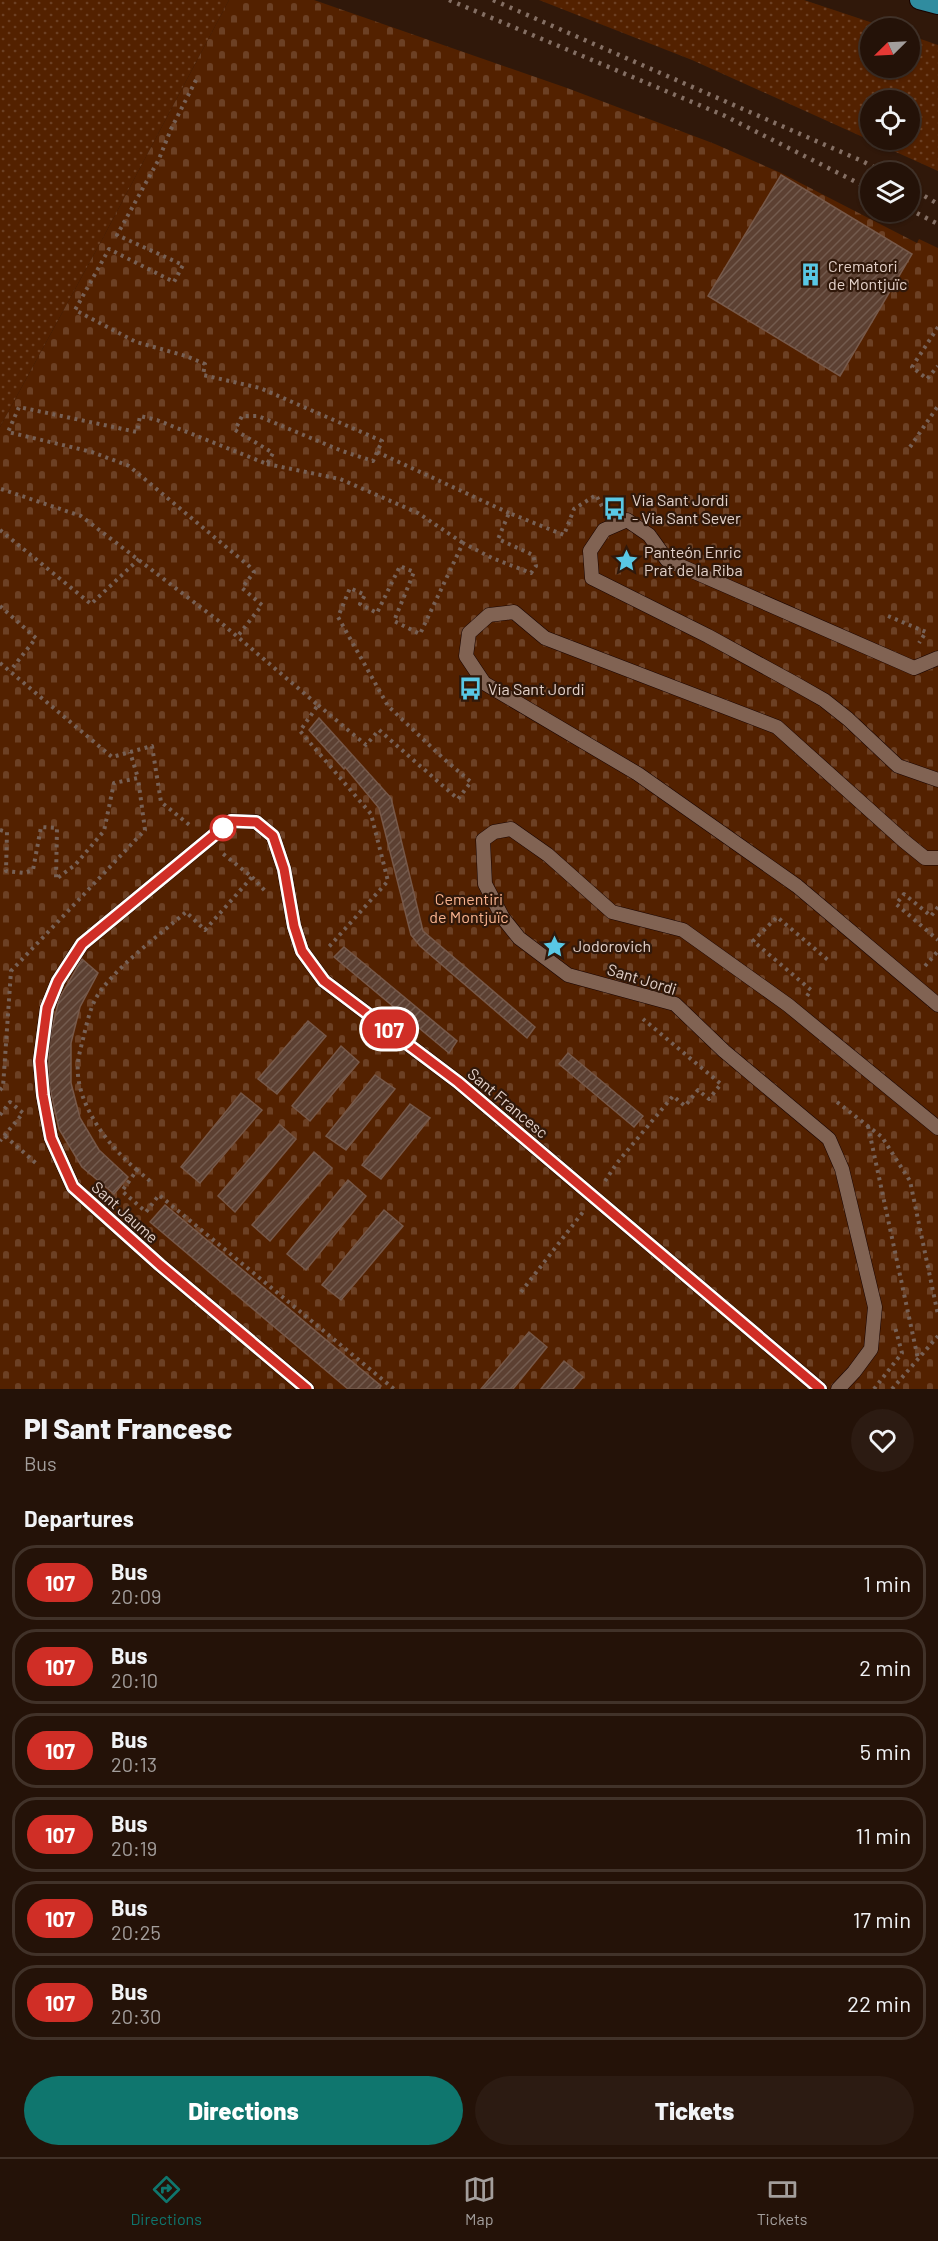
<!DOCTYPE html>
<meta charset="utf-8">
<style>
:root{--surface:#241208;--page:#2c1b12;--text:#f1f3f6;--muted:#a39e9c;--line:#413229;--accent:#0f766e}
body{margin:0;font-family:Barlow,sans-serif;background:var(--page);color:var(--text);height:100vh;display:flex;flex-direction:column;font-size:22px;white-space:nowrap}
*{box-sizing:border-box;margin:0}
p{font-size:20px;color:var(--muted)}
.icon{flex:none;width:33px;height:33px;fill:none;stroke:currentColor;stroke-width:2;stroke-linecap:round;stroke-linejoin:round}
.map{position:relative;height:1389px;overflow:hidden}
.sheet{display:flex;flex-direction:column;background:var(--surface);flex:1}
.sheet>*{flex:none}
.badge{padding:0 12px;border-radius:20px;font-size:21px;line-height:39px}
.needle{width:39px;rotate:246deg}
.tools{position:absolute;left:860px;top:18px;display:grid;gap:12px}
.tools a{display:grid;place-items:center;width:60px;height:60px;border-radius:50%;background:var(--surface);box-shadow:0 2px 4px #0004,0 0 0 2px var(--line);font-size:30px}
.map>.badge{position:absolute;translate:-50% -50%;box-shadow:0 0 0 3px #fff}
h2{padding:0 24px;font-size:22px;line-height:54px}
.round{display:grid;place-items:center;flex:none;width:63px;height:63px;border-radius:32px;background:var(--page)}
.head{display:flex;align-items:center;justify-content:space-between;height:102px;padding:0 24px}
h1{font-size:28px;font-weight:800;line-height:45px}
.cta{display:flex;gap:12px;margin-top:auto;padding:12px 24px}
.cta a{flex:1;height:69px;border-radius:36px;background:var(--accent);color:#fff;font-size:24px;font-weight:800;line-height:69px;text-align:center}
.cta a+a{background:var(--page);color:var(--text)}
ul{padding:0;list-style:none}
li{display:flex;align-items:center;gap:18px;height:75px;margin:0 12px 9px;padding:0 12px;border:3px solid var(--line);border-radius:24px}
li div{flex:1}
li b{display:block;font-size:22px}
li em{font-style:normal}
li .badge{min-width:66px;font-weight:700;text-align:center}
.tabs{display:flex;justify-content:space-around;align-items:center;height:84px;border-top:2px solid var(--line);background:var(--surface);font-size:16px;color:var(--muted)}
.tabs a{display:grid;justify-items:center;gap:3px}
.tabs .selected{color:var(--accent)}
.map>svg:first-child{display:block}
</style>
<div class="map">
<svg width="938" height="1389" viewBox="0 0 938 1389">
<defs>
<pattern id="grass-dots" width="8" height="8" patternUnits="userSpaceOnUse" patternTransform="scale(1.5)"><rect width="8" height="8" fill="#532100"/><path d="M2 2h.1M6 6h.1" fill="none" stroke="#6c4024" stroke-width="1.8" stroke-linecap="round"/></pattern>
<pattern id="cemetery-stones" width="16" height="16" patternUnits="userSpaceOnUse" patternTransform="scale(1.5)"><rect width="16" height="16" fill="#532100"/><path d="M2 7V4a2 2 0 0 1 4 0v3zM10 15v-3a2 2 0 0 1 4 0v3z" fill="#6c4024"/></pattern>
<pattern id="building-hatch" width="6" height="6" patternUnits="userSpaceOnUse" patternTransform="scale(1.5)"><rect width="6" height="6" fill="#5c4032"/><path d="M-1 1l2-2M0 6l6-6M5 7l2-2" fill="none" stroke="#735b4e"/></pattern>
</defs>
<rect width="100%" height="100%" fill="#30180a"/>
<!-- grass -->
<g fill="url(#grass-dots)" fill-rule="evenodd">
<polygon points="0,0 229,0 104,236 0,427"/>
<path d="M539,0H804L888,28H870V68H909V35L938,45V171L692,60ZM870,100H909V140H870Z"/>
</g>
<!-- cemetery -->
<polygon fill="url(#cemetery-stones)" points="229,0 314,0 567,88 715,144 781,173 917,243 919,239 938,248 938,1389 0,1389 0,427 104,236"/>
<!-- building -->
<g fill="url(#building-hatch)" stroke="#77594a" stroke-width="1.5">
<polygon points="781,175 912,254 840,376 708,296"/>
<polygon points="319,718 391,798 423,931 535,1027 527,1038 420,946 411,935 379,808 345,767 344,769 309,730"/>
<polygon points="344,947 457,1041 449,1053 334,957"/>
<polygon points="82,959 98,973 80,1007 71,1043 71,1083 80,1118 99,1150 128,1177 114,1194 82,1167 59,1129 49,1084 49,1042 59,999"/>
<polygon points="308,1021 326,1036 277,1094 258,1079"/>
<polygon points="341,1046 359,1062 310,1121 292,1106"/>
<polygon points="568,1053 643,1116 634,1127 559,1064"/>
<polygon points="375,1075 395,1089 346,1150 326,1136"/>
<polygon points="241,1093 262,1110 200,1183 181,1167"/>
<polygon points="410,1104 430,1118 381,1179 362,1165"/>
<polygon points="279,1124 296,1139 235,1212 218,1196"/>
<polygon points="314,1152 332,1168 270,1241 252,1225"/>
<polygon points="348,1180 366,1196 306,1270 287,1254"/>
<polygon points="165,1205 381,1386 379,1389 348,1389 150,1222"/>
<polygon points="384,1210 403,1226 341,1300 322,1285"/>
<polygon points="529,1332 547,1347 513,1389 481,1389"/>
<polygon points="564,1361 583,1377 573,1389 541,1389"/>
</g>
<g fill="none" stroke-linecap="round" stroke-linejoin="round">
<defs>
<g id="service">
<polyline points="938,658 914,668 667,560 649,535 627,520 604,530 590,551 592,578 708,636 794,683 824,700 848,719 898,766 938,780"/>
<polyline points="938,858 925,858 904,841 777,727 545,638 514,612 489,615 469,633 466,656 484,683 638,774 797,886 938,1005"/>
<polyline points="307,1389 160,1265 73,1187 51,1138 43,1095 40,1061 47,1008 58,981 82,944 231,821 256,822 273,836 284,869 294,926 302,951 324,981 458,1082 820,1389"/>
<polyline points="838,1389 854,1372 871,1349 875,1307 842,1169 829,1139 724,1051 675,1004 568,975 519,938 503,918 485,884 483,840 494,832 511,829 548,855 612,912 683,930 788,1005 938,1128"/>
</g>
<polyline id="trunk" points="919,0 938,5"/>
</defs>
<!-- service casing -->
<use href="#service" stroke="#170300" stroke-width="15"/>
<!-- trunk casing -->
<use href="#trunk" stroke="#170300" stroke-width="20"/>
<!-- path -->
<g stroke="#776156" stroke-width="4" stroke-dasharray="3 4.5" stroke-linecap="butt">
<polyline points="196,80 171,129 159,159 117,235 183,265 174,282 109,249 75,310 136,342 186,356 205,364 203,375 260,388 382,441 373,461 342,451 258,416 242,416 235,430 273,453 267,464 157,420 140,416 137,432 19,407 8,432 92,452 129,466 249,566 254,572 242,588 262,605 237,637"/>
<polyline points="938,327 912,367 927,379 938,366"/>
<polyline points="910,447 938,406"/>
<polyline points="377,452 509,513"/>
<polyline points="267,464 340,479 418,513 463,543"/>
<polyline points="1,489 81,516 220,622 318,705 300,731 371,814 388,881 327,949"/>
<polyline points="0,530 91,604 139,559"/>
<polyline points="0,606 36,638 10,671"/>
<polyline points="888,616 926,632 919,643"/>
<polyline points="0,663 112,757 152,746 161,802 192,827"/>
<polyline points="318,705 366,745 379,730 458,799 471,782 444,759 388,706 338,617 350,588 365,595 360,604 377,613 400,566 414,572 394,621 420,634 463,543 492,558 531,573 536,566 533,555 498,539 509,513 564,535 574,509 596,495 603,508"/>
<polyline points="0,830 7,832 6,871 24,873 33,870 41,827 57,828 56,879 75,865 104,831 114,783 138,778 130,752"/>
<polyline points="252,877 266,892"/>
<polyline points="938,907 931,916 904,894 896,904 938,940"/>
<polyline points="925,966 938,951"/>
<polyline points="807,996 811,990 753,941 777,917 828,960"/>
<polyline points="0,1090 3,1087 11,971 145,830 138,778"/>
<polyline points="837,1102 882,1137 910,1181 938,1315"/>
<polyline points="0,1115 10,1102 23,1113 0,1141"/>
<polyline points="868,1126 918,1359"/>
<polyline points="5,1136 38,1165"/>
<path d="M137,1170C108,1146 74,1102 78,1062C79,1054 81,1047 83,1039C86,1027 89,1012 95,1000C109,972 162,933 186,912L205,930L252,877L222,853"/>
<polyline points="150,1181 137,1170 122,1191 146,1212 159,1195 394,1389"/>
<polyline points="605,1181 617,1163 673,1096 685,1106 698,1090 709,1099 721,1084 643,1019"/>
<polyline points="521,1292 583,1212"/>
<polyline points="874,1389 902,1353 895,1327"/>
<polyline points="892,1389 938,1336"/>
</g>
<!-- service -->
<use href="#service" stroke="#816353" stroke-width="14"/>
<!-- trunk -->
<use href="#trunk" stroke="#308c9f" stroke-width="18"/>
<!-- rail -->
<g stroke="#846f64" stroke-width="4.5" stroke-dasharray="3 6" stroke-linecap="butt">
<polyline points="449,0 723,115 870,189"/>
<polyline points="493,0 862,161 883,172"/>
<polyline points="909,187 938,204"/>
<polyline points="909,209 938,224"/>
</g>
</g>
<g fill="none" stroke-linecap="round" stroke-linejoin="round">
<defs>
<polyline id="line" points="307,1389 160,1265 73,1187 51,1138 43,1095 40,1061 47,1008 58,981 82,944 231,821 256,822 273,836 284,869 294,926 302,951 324,981 458,1082 820,1389"/>
</defs>
<!-- line casing -->
<use href="#line" stroke="#fff" stroke-width="14"/>
<!-- line -->
<use href="#line" stroke="#d02e26" stroke-width="9"/>
</g>
<!-- icons -->
<defs>
<symbol id="building-bare" viewBox="-9 -9 18 18"><path d="M-4-6H4V6H1V3H-1V6H-4ZM-2.5-4.3h1.7v1.8h-1.7ZM.8-4.3h1.7v1.8H.8ZM-2.5-1h1.7V.8h-1.7ZM.8-1h1.7V.8H.8Z" fill="#59c8e5" stroke="#30180a" stroke-width="2.5" paint-order="stroke"/></symbol>
<symbol id="bus-bare" viewBox="-9 -9 18 18"><path d="M-5-6H5V4H4V6H2V4H-2V6H-4V4H-5ZM-3.5-4V0h7V-4ZM-3.5 1.2v1.5H-2V1.2ZM2 1.2v1.5H3.5V1.2Z" fill="#59c8e5" stroke="#30180a" stroke-width="2.5" paint-order="stroke"/></symbol>
<symbol id="sight-bare" viewBox="-9 -9 18 18"><path d="M0-6L1.8-2.2L6-1.7L2.9 1.2L3.7 5.4L0 3.3L-3.7 5.4L-2.9 1.2L-6-1.7L-1.8-2.2Z" fill="#59c8e5" stroke="#30180a" stroke-width="2.5" paint-order="stroke"/></symbol>
</defs>
<g fill-rule="evenodd">
<use href="#building-bare" x="794" y="258" width="33" height="33"/>
<use href="#bus-bare" x="598" y="492" width="33" height="33"/>
<use href="#sight-bare" x="610" y="544" width="33" height="33"/>
<use href="#bus-bare" x="454" y="672" width="33" height="33"/>
<use href="#sight-bare" x="538" y="930" width="33" height="33"/>
</g>
<!-- markers -->
<circle fill="#fff" stroke="#d02e26" stroke-width="3" cx="223" cy="828" r="12"/>
<g text-anchor="middle" stroke-width="4.5" stroke-linejoin="round" paint-order="stroke">
<!-- poi labels -->
<g font-size="16" fill="#e3d1c9" stroke="#30180a" text-anchor="start">
<text x="828" y="272">Crematori<tspan x="828" dy="18">de Montjuïc</tspan></text>
<text x="632" y="506">Via Sant Jordi<tspan x="632" dy="18">- Via Sant Sever</tspan></text>
<text x="644" y="558">Panteón Enric<tspan x="644" dy="18">Prat de la Riba</tspan></text>
<text x="488" y="695">Via Sant Jordi</text>
<text x="573" y="952">Jodorovich</text>
</g>
<!-- park labels -->
<g font-size="16" fill="#f8b28e" stroke="#30180a">
<text x="469" y="905">Cementiri<tspan x="469" dy="18">de Montjuïc</tspan></text>
</g>
<!-- street labels -->
<g font-size="16" fill="#e3d1c9" stroke="#30180a">
<text transform="translate(642 979) rotate(17)" y="6">Sant Jordi</text>
<text transform="translate(508 1103) rotate(40)" y="6">Sant Francesc</text>
<text transform="translate(125 1212) rotate(42)" y="6">Sant Jaume</text>
</g>
</g>
</svg>
<div class="tools">
<a><svg class="needle" viewBox="-14 -14 28 28"><path d="M0-13l5 13h-10z" fill="#e53935"/><path d="M0 13l5-13h-10z" fill="#a39e9c"/></svg></a>
<a><svg class="icon" aria-label="locate" viewBox="0 0 24 24"><circle cx="12" cy="12" r="6"/><path d="M12 2v4M12 18v4M2 12h4M18 12h4"/></svg></a>
<a><svg class="icon" aria-label="layers" viewBox="0 0 24 24"><path d="M12 4l9 5-9 5-9-5zM3 14l9 5 9-5"/></svg></a>
</div>
<b class="badge" style="left:389px;top:1029px;background:#d02e26;color:#fff">107</b>
</div>
<section class="sheet">
<div class="head"><div><h1>Pl Sant Francesc</h1><p>Bus</p></div><a class="round"><svg class="icon" aria-label="heart" viewBox="0 0 24 24"><path d="M12 20l-8-8c-3-5 5-10 8-4 3-6 11-1 8 4z"/></svg></a></div>
<h2>Departures</h2>
<ul>
<li><span class="badge" style="background:#d02e26;color:#fff">107</span><div><b>Bus</b><p>20:09</p></div><em>1 min</em></li>
<li><span class="badge" style="background:#d02e26;color:#fff">107</span><div><b>Bus</b><p>20:10</p></div><em>2 min</em></li>
<li><span class="badge" style="background:#d02e26;color:#fff">107</span><div><b>Bus</b><p>20:13</p></div><em>5 min</em></li>
<li><span class="badge" style="background:#d02e26;color:#fff">107</span><div><b>Bus</b><p>20:19</p></div><em>11 min</em></li>
<li><span class="badge" style="background:#d02e26;color:#fff">107</span><div><b>Bus</b><p>20:25</p></div><em>17 min</em></li>
<li><span class="badge" style="background:#d02e26;color:#fff">107</span><div><b>Bus</b><p>20:30</p></div><em>22 min</em></li>
</ul>
<div class="cta"><a>Directions</a><a>Tickets</a></div>
</section>
<nav class="tabs">
<a class="selected"><svg class="icon" aria-label="directions" viewBox="0 0 24 24"><path d="M12 3l9 9-9 9-9-9zM9 14v-3h6M13 9l2 2-2 2"/></svg>Directions</a>
<a><svg class="icon" aria-label="map" viewBox="0 0 24 24"><path d="M3 6l6-2 6 2 6-2v14l-6 2-6-2-6 2zM9 4v14M15 6v14"/></svg>Map</a>
<a><svg class="icon" aria-label="tickets" viewBox="0 0 24 24"><path d="M3 7h18v10H3zM15 7v10"/></svg>Tickets</a>
</nav>
